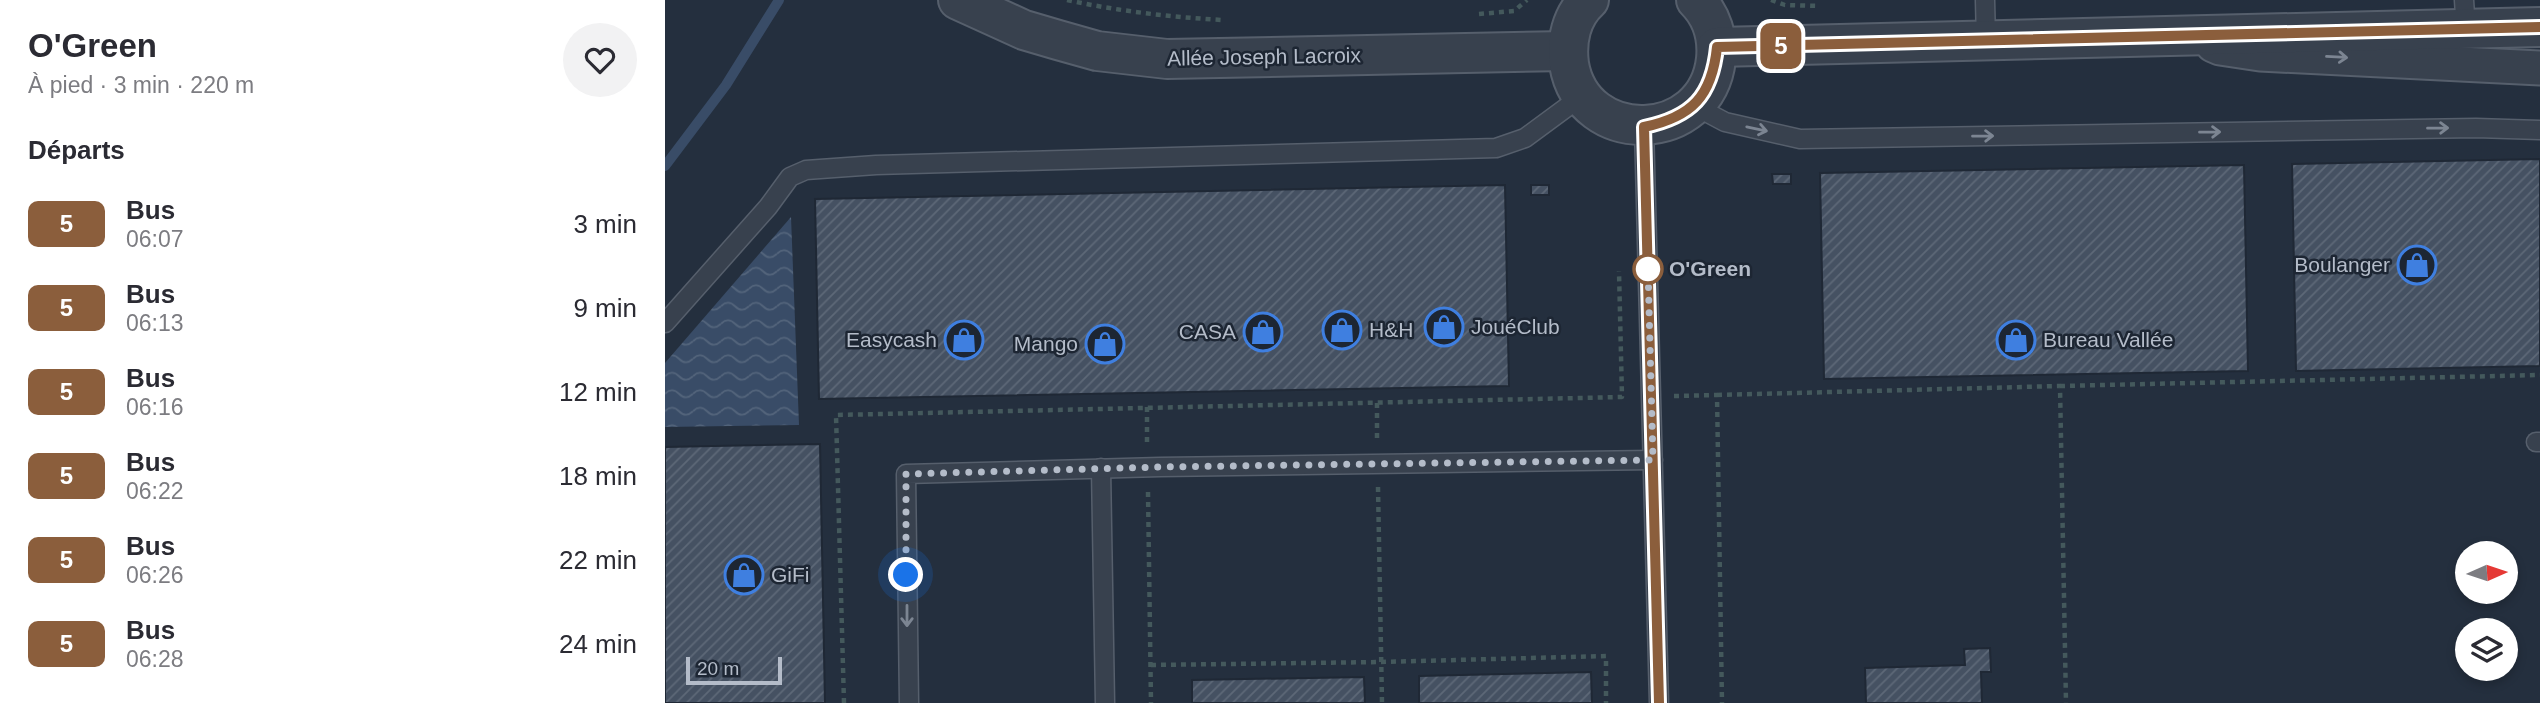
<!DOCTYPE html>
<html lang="fr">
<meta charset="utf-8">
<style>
:root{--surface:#fff;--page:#f2f2f3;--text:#2b2b33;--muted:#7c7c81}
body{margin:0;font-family:Arial,sans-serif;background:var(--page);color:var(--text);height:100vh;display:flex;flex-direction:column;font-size:26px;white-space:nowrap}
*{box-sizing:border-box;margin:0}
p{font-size:23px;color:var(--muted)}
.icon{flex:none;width:38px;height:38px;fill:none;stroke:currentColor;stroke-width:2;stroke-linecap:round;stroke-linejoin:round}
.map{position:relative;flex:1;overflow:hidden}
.drawer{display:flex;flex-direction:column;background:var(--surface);width:665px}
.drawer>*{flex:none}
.badge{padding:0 14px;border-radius:10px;font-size:24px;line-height:46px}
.needle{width:46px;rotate:87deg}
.buttons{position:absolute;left:1790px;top:541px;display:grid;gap:14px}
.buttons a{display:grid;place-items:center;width:63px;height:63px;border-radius:50%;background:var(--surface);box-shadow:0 4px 10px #0003;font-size:35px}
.scale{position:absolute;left:21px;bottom:18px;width:96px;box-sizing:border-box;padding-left:7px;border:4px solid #b4bcc9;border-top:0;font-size:19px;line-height:24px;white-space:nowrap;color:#b4bcc9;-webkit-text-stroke:5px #1d2633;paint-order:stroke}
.you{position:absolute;width:35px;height:35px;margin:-18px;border:5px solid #fff;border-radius:50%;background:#1a73e8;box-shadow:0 0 0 10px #1a73e833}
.map>.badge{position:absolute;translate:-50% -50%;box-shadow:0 0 0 4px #fff}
h2{padding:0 28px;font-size:26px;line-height:63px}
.round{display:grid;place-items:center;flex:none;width:74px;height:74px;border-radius:37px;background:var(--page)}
.summary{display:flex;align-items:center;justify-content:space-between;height:119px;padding:0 28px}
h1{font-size:33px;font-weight:800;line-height:52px}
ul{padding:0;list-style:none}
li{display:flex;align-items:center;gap:21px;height:84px;padding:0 28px}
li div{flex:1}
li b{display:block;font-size:26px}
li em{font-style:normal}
li .badge{min-width:77px;font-weight:700;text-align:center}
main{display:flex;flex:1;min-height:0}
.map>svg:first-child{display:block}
</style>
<main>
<section class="drawer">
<div class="summary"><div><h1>O'Green</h1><p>À pied · 3 min · 220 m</p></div><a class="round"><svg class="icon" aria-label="heart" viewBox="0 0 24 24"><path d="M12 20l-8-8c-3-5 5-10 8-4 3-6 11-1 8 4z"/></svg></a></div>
<h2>Départs</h2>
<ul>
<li><span class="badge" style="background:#8b5e3c;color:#fff">5</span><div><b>Bus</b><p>06:07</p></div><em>3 min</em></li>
<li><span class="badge" style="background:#8b5e3c;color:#fff">5</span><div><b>Bus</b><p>06:13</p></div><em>9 min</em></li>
<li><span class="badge" style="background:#8b5e3c;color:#fff">5</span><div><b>Bus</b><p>06:16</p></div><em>12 min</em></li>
<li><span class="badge" style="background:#8b5e3c;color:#fff">5</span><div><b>Bus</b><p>06:22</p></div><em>18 min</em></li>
<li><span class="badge" style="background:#8b5e3c;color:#fff">5</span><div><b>Bus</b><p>06:26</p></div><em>22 min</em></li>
<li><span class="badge" style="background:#8b5e3c;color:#fff">5</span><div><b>Bus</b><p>06:28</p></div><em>24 min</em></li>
</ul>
</section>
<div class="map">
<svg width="1875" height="703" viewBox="0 0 1875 703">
<defs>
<pattern id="water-waves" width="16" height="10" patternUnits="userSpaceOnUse" patternTransform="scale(1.75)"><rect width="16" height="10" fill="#394c67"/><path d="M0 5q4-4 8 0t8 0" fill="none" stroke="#53647b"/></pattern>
<pattern id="building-hatch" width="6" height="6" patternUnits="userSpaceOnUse" patternTransform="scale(1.75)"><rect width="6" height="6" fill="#455162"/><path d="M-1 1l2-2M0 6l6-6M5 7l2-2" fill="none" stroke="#5d6877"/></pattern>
</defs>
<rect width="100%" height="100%" fill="#242f3e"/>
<!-- water -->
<polygon fill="url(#water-waves)" points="126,217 134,425 0,427 0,363"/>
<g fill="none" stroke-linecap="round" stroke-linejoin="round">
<!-- stream -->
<polyline stroke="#394c67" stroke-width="10" points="0,166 61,85 114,0"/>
</g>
<!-- building -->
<g fill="url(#building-hatch)" stroke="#1f2835" stroke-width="2">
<polygon points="1875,159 1875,366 1631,371 1627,164"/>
<polygon points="1579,165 1583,371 1159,379 1155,173"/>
<polygon points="1107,174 1126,174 1126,184 1108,184"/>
<polygon points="840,185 844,386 154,399 150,199"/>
<rect x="866" y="185" width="18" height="10"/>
<polygon points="155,444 160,703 0,703 0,447"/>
<polygon points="1325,648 1326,672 1316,672 1317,703 1201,703 1200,668 1300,665 1299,649"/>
<polygon points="926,672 927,703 754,703 754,676"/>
<polygon points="699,677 700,703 527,703 527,680"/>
</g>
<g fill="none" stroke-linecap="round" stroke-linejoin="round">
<defs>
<g id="service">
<polyline points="1320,0 1321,41"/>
<polyline points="1799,0 1801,31"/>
<polyline points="1028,105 1060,122 1135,139 1811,128 1875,130"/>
<polyline points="979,127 994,703"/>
<polyline points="0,323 103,207 125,177 141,170 211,165 831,148 860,138 917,96"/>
<polyline points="1871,442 1875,442"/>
<polyline points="436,468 440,703"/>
<polyline points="244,703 241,474 495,467 988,460"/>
</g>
<polyline id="minor" points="1548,45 1555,48 1595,54 1875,68"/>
<g id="tertiary">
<polyline points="293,0 359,30 393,40 432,51 502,59 902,51"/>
<path d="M924,0C906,16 901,41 904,64C918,148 1042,144 1051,59C1053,37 1047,16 1031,0"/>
<polyline points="1052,47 1875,27"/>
</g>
</defs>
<!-- service casing -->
<use href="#service" stroke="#565f6c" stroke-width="21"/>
<!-- minor casing -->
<use href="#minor" stroke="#565f6c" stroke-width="37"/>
<!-- tertiary casing -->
<use href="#tertiary" stroke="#565f6c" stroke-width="42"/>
<!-- path -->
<g stroke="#44595c" stroke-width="4.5" stroke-dasharray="5 5" stroke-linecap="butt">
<path d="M402,0C453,11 504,17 557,20"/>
<polyline points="1106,0 1120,5 1155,6"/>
<polyline points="814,14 849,11 862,0"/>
<polyline points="1395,386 1875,375"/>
<polyline points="1052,395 1395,386 1401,703"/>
<polyline points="1009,396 1052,395 1057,703"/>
<polyline points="712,403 712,440"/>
<polyline points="482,407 482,445"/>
<polyline points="713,487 717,703"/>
<polyline points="483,492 486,703"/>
<polyline points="486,665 716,662 941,656 941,703"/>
<polyline points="179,703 171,415 957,397 954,271"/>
</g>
<!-- service -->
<use href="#service" stroke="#38414e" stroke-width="18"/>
<!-- minor -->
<use href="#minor" stroke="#38414e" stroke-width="33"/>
<!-- tertiary -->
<use href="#tertiary" stroke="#38414e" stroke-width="38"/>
</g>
<!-- one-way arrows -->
<defs><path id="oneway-shaft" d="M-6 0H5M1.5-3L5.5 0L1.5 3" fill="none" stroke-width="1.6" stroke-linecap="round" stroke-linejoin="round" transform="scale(1.75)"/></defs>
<g stroke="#7c8592">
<use href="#oneway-shaft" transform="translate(1672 57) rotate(3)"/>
<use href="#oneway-shaft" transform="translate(1773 128) rotate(-1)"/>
<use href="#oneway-shaft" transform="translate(1092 129) rotate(12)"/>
<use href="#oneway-shaft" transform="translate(1545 132) rotate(-1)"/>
<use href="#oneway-shaft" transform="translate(1318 136) rotate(-1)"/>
<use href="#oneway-shaft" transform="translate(242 616) rotate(90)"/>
</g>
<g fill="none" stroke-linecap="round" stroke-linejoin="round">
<defs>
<path id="line" d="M994,703L979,127C1027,117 1047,96 1052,47L1875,27"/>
</defs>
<!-- line casing -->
<use href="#line" stroke="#fff" stroke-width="16"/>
<!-- line -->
<use href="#line" stroke="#8b5e3c" stroke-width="10"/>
<!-- walk -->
<polyline stroke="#b4bcc9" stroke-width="7" stroke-dasharray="0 12.6" points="241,575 241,474 495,467 988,460 983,269"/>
</g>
<!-- icons -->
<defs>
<symbol id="shop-ring" viewBox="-11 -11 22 22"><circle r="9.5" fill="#1d2633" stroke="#3f7fe0" stroke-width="1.5"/><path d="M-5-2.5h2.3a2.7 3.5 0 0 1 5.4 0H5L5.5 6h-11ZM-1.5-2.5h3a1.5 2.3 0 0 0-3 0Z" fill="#3f7fe0"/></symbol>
</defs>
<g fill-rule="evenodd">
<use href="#shop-ring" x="1730" y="243" width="44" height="44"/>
<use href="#shop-ring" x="757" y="305" width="44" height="44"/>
<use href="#shop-ring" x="655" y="308" width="44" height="44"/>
<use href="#shop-ring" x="576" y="310" width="44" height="44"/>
<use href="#shop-ring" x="277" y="318" width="44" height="44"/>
<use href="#shop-ring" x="1329" y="318" width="44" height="44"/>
<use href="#shop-ring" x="418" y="322" width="44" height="44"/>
<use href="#shop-ring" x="57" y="553" width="44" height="44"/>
</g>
<!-- markers -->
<circle fill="#fff" stroke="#8b5e3c" stroke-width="3.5" cx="983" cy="269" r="14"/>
<g text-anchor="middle" stroke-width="5" stroke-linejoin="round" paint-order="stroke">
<!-- street labels -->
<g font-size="21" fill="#b4bcc9" stroke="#1d2633">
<text transform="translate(599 57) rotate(-1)" y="7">Allée Joseph Lacroix</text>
</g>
<!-- poi labels -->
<g font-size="21" fill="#b4bcc9" stroke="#1d2633" text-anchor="end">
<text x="1725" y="272">Boulanger</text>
<text x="806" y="334" text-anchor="start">JouéClub</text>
<text x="704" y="337" text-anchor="start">H&amp;H</text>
<text x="571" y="339">CASA</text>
<text x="272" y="347">Easycash</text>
<text x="1378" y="347" text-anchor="start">Bureau Vallée</text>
<text x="413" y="351">Mango</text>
<text x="106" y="582" text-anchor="start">GiFi</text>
</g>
<!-- stop labels -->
<g font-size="21" font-weight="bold" fill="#b4bcc9" stroke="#1d2633" text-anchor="start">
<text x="1004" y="276">O'Green</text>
</g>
</g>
</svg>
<div class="buttons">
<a><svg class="needle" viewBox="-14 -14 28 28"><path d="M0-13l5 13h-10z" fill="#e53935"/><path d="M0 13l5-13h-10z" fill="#7c7c81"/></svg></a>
<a><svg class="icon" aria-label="layers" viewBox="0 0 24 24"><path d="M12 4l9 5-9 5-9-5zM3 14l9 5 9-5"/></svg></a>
</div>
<div class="scale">20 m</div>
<div class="you" style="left:241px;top:575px"></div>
<b class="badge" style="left:1116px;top:46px;background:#8b5e3c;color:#fff">5</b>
</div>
</main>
